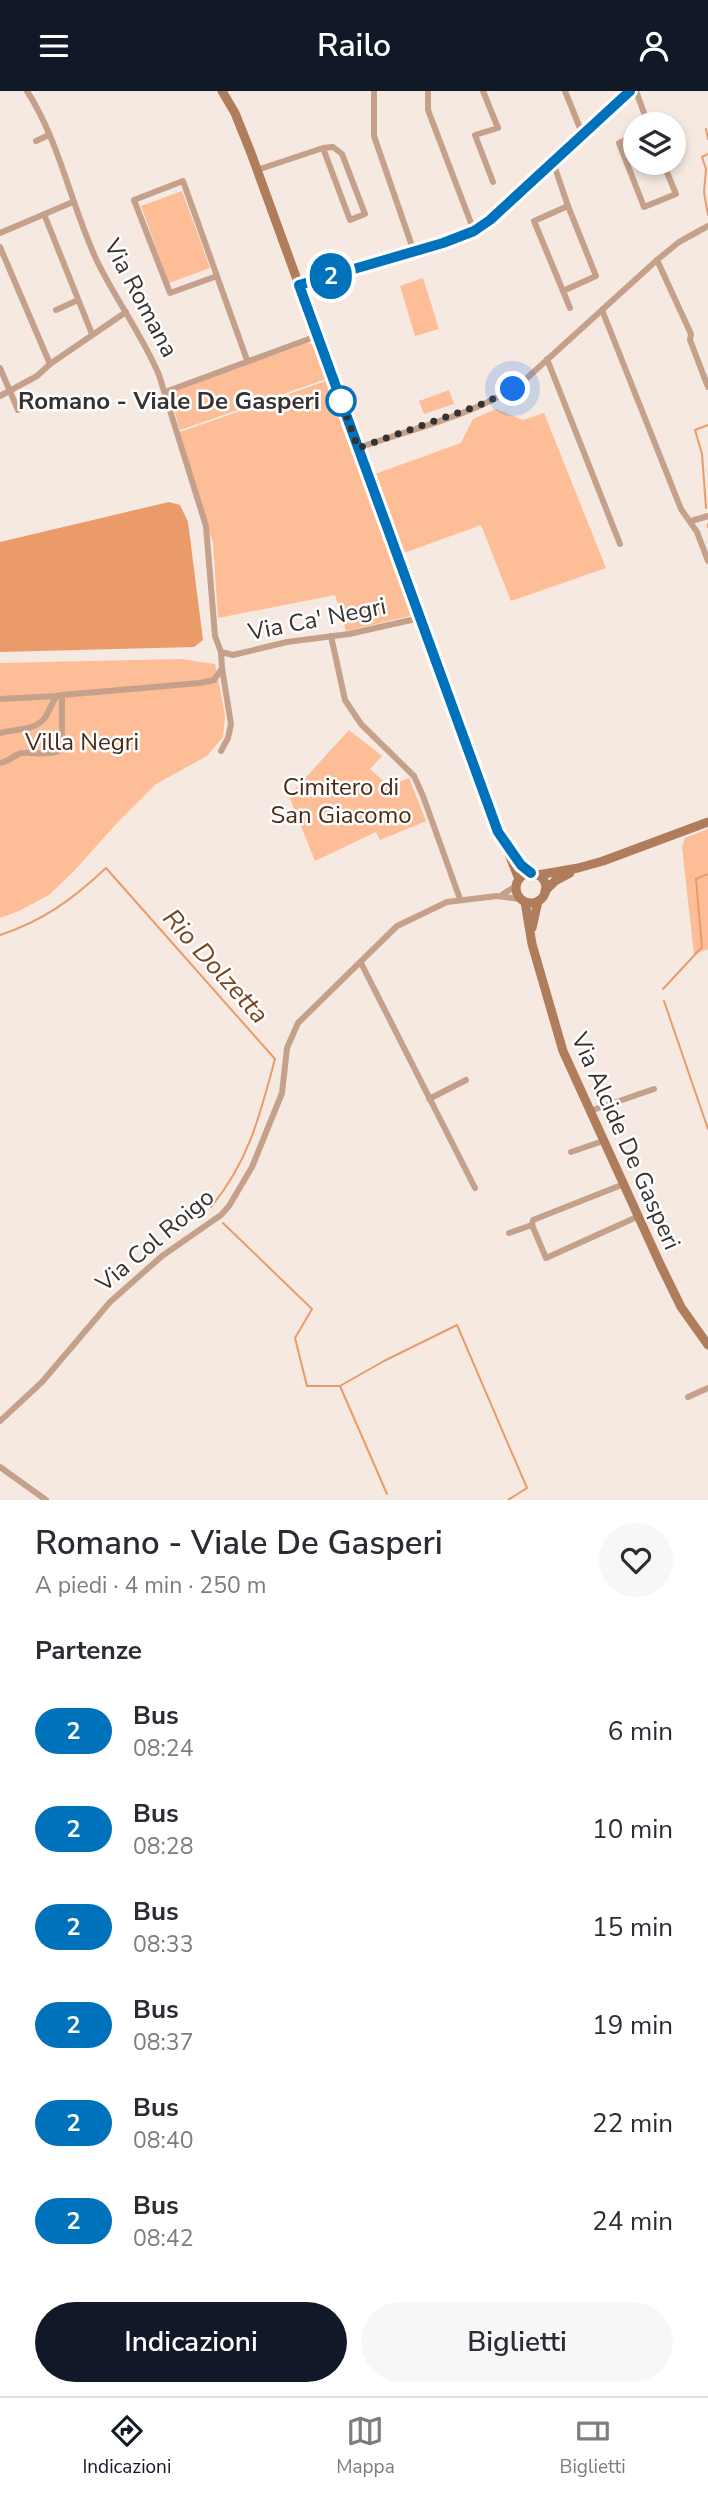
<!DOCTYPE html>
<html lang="it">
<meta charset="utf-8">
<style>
:root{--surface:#fff;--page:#f7f7f7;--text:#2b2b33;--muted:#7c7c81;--line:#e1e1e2;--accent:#111827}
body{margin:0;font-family:"Nunito Sans",sans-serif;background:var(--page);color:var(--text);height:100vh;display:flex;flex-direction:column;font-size:26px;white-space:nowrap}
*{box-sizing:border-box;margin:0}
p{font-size:23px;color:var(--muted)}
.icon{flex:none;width:38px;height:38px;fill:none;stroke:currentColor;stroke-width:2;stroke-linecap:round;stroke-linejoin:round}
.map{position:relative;height:1409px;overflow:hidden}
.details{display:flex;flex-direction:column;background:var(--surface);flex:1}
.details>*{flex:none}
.badge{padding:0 14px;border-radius:23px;font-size:24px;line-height:46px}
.fabs{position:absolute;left:623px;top:21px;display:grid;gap:14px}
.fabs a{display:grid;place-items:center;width:63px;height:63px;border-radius:50%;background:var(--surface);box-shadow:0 4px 10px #0003;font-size:35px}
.you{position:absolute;width:35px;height:35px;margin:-18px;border:5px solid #fff;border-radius:50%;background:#1a73e8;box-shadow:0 0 0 10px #1a73e833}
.map>.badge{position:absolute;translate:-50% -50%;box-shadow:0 0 0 4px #fff}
h2{padding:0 35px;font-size:26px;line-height:63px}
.round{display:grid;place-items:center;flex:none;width:74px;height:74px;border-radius:37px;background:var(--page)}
.head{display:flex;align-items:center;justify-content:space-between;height:119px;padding:0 35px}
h1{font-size:33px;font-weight:600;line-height:52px}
.cta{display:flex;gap:14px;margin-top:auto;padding:14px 35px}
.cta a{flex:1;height:80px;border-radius:42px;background:var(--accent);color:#fff;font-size:28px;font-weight:600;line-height:80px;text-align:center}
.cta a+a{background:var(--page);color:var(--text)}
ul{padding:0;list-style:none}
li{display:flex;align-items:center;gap:21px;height:98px;padding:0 35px}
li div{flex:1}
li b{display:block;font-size:26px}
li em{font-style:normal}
li .badge{min-width:77px;font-weight:700;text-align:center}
header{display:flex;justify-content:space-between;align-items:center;height:91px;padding:0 35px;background:var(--accent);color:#fff;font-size:32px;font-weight:600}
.tabs{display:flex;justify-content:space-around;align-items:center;height:98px;border-top:2px solid var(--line);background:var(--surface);font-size:19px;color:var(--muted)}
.tabs a{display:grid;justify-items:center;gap:4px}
.tabs .active{color:var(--accent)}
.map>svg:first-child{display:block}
</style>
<header><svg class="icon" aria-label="menu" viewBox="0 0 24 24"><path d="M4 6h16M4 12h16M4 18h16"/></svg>Railo<svg class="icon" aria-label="person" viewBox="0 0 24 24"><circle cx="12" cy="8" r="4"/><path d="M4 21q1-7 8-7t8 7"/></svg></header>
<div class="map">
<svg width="708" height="1409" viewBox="0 0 708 1409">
<rect width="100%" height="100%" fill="#f5e9e1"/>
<!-- green -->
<g fill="#fdbd96">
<polygon points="182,100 210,177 169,192 141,115"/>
<polygon points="423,187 439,238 415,245 400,195"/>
<polygon points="307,252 313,253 326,288 180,339 170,304 173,301"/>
<polygon points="326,290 411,522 410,525 346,540 335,504 218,527 213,452 180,341"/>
<polygon points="449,299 454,313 424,323 419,310"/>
<polygon points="496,318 523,329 544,322 606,477 511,510 481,434 404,462 375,383 461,352 473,328"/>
<polygon points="181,568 215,573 225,624 223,646 207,665 156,693 116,733 74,780 49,804 19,820 0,827 0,572"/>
<polygon points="349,639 382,665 370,678 389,695 409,687 426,730 380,749 376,741 315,770 289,705"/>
<polygon points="708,738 708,858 694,864 682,756 685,747"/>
</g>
<!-- water -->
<polygon fill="#ea9b69" points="169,411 180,414 188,431 203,549 194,556 0,561 0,451"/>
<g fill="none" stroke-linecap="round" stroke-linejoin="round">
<!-- stream -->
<g stroke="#ea9b69" stroke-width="2">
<polyline points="706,38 708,48"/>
<polyline points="708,63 702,66 706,78 704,101 708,124"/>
<polyline points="706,417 702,363 695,339 708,334"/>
<polyline points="708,433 708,436"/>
<path d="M0,844C43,830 73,808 106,777L275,968C260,1024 249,1070 211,1116"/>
<polyline points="663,898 702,856 696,788 708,783"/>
<polyline points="664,910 708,1038"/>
<polyline points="223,1132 312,1218 295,1247 307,1295 340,1295 387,1403"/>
<polyline points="340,1295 384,1270 457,1234 527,1397 508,1409"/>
</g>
<!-- street -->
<g stroke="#c5a18b" stroke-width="6">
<path d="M27,0C60,51 71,115 97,170C116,209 142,244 159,284L206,435L215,545L221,561L222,577L231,633L228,647L221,660"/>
<polyline points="374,0 374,45 414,161"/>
<polyline points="428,0 428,19 474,140"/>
<polyline points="483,0 498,37 475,44 493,91"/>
<polyline points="565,0 582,42"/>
<polyline points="636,0 648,33"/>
<polyline points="635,45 619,52 644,116 676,103 663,72"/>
<polyline points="36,50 49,44"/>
<polyline points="553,71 568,115 596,185 563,200"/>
<polyline points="257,79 323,57 333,56 342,63 365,123 350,129 323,57"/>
<polyline points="568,115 534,130 570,217"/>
<polyline points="44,123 92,243"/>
<polyline points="0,142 73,111"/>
<polyline points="0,156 50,273"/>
<polyline points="657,169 691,243 690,249 708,296"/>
<polyline points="217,185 170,202 134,109 183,90 217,185 218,188 247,269"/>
<polyline points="56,219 78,209"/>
<polyline points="602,219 681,418 697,441 708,470"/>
<polyline points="547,268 620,453"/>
<polyline points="0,277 18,319"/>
<polyline points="165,301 317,245"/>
<polyline points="0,305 37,285 50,273 126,221"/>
<path d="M358,357C411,338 484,322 527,287L657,169L679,151L708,135"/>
<polyline points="691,430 708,425"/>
<polyline points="331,545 345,609 361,633 414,685 423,705 460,808"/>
<polyline points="221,561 233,564 287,551 349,543 420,527"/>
<polyline points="0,608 57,605"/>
<path d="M0,642C14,638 32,640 43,629C48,625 51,612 57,605L62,604"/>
<path d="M0,672C9,671 13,664 22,662C35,661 46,665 59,660L62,647V604L200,592L214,589L221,579"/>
<polyline points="503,803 516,795"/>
<polyline points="361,872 475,1097"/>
<polyline points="429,1008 466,989"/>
<polyline points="590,1020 654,998"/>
<polyline points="571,1061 603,1050"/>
<polyline points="624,1093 533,1129 532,1134 546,1167 639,1125"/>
<polyline points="509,1142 532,1134"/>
<polyline points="688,1306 708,1297"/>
<polyline points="0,1330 42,1291 110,1211 162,1165 221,1124 229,1115 252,1076 282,1002 287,957 298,932 397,835 447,811 497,805 520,808"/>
<polyline points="0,1376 46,1409"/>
</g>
<!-- secondary -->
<g stroke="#af7c5c" stroke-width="9">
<polyline points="222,0 235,22 251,62 476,681 519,788"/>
<polyline points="299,194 457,148 474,140 490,129 630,0"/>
<circle cx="531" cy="797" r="15"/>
<polyline points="538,784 578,777 603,770 708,731"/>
<polyline points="545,800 555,790 570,782"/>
<polyline points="525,811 532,853 563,960 660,1173 681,1216 708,1254"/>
<polyline points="532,837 538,810"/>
</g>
</g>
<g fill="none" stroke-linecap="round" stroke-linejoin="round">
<defs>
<polyline id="line" points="531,782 521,774 498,741 299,194 443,152 474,140 490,129 630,0"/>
</defs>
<!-- line casing -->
<use href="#line" stroke="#fff" stroke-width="16"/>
<!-- line -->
<use href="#line" stroke="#0072bc" stroke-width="10"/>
<!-- walk -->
<polyline stroke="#37322f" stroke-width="7" stroke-dasharray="0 12.6" points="341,310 340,306 358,357 480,314 513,298"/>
</g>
<!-- markers -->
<circle fill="#fff" stroke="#0072bc" stroke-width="3.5" cx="341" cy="310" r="14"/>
<g text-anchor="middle" stroke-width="5" stroke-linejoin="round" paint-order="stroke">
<!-- street labels -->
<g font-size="24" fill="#37322f" stroke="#fff">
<text transform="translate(141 207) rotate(62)" y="8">Via Romana</text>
<text transform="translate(317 528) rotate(-11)" y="8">Via Ca' Negri</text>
<text transform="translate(626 1050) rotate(66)" y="8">Via Alcide De Gasperi</text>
<text transform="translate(155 1149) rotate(-40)" y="8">Via Col Roigo</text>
</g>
<!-- stop labels -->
<g font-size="24" font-weight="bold" fill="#37322f" stroke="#fff" text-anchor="end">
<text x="320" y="318">Romano - Viale De Gasperi</text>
</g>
<!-- park labels -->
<g font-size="24" fill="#4b2b15" stroke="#fff">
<text x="82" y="659">Villa Negri</text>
<text x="341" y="704">Cimitero di<tspan x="341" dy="28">San Giacomo</tspan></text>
</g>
<!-- water labels -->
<g font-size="26" font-style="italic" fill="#794521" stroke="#fff">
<text transform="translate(216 875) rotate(48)" y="9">Rio Dolzetta</text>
</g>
</g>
</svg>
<div class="fabs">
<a><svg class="icon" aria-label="layers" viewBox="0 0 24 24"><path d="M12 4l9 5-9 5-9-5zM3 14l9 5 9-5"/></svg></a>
</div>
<div class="you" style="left:513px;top:298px"></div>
<b class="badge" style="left:331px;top:185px;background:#0072bc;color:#fff">2</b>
</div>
<section class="details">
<div class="head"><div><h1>Romano - Viale De Gasperi</h1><p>A piedi · 4 min · 250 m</p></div><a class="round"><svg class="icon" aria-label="heart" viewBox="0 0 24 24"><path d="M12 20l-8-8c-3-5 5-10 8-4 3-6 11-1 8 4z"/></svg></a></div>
<h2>Partenze</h2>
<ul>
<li><span class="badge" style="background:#0072bc;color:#fff">2</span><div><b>Bus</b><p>08:24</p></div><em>6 min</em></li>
<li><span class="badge" style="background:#0072bc;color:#fff">2</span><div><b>Bus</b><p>08:28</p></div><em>10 min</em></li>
<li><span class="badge" style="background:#0072bc;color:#fff">2</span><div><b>Bus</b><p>08:33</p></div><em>15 min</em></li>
<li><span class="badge" style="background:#0072bc;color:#fff">2</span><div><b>Bus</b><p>08:37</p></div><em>19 min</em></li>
<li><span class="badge" style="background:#0072bc;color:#fff">2</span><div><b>Bus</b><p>08:40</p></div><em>22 min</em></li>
<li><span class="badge" style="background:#0072bc;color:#fff">2</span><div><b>Bus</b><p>08:42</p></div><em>24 min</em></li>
</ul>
<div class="cta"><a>Indicazioni</a><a>Biglietti</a></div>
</section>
<nav class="tabs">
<a class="active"><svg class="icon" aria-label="directions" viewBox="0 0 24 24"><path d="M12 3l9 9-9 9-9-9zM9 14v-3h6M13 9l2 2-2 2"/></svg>Indicazioni</a>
<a><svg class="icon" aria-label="map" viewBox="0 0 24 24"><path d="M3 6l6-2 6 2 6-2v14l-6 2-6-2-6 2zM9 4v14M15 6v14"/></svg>Mappa</a>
<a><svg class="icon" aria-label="tickets" viewBox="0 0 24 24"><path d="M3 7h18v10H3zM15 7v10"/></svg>Biglietti</a>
</nav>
